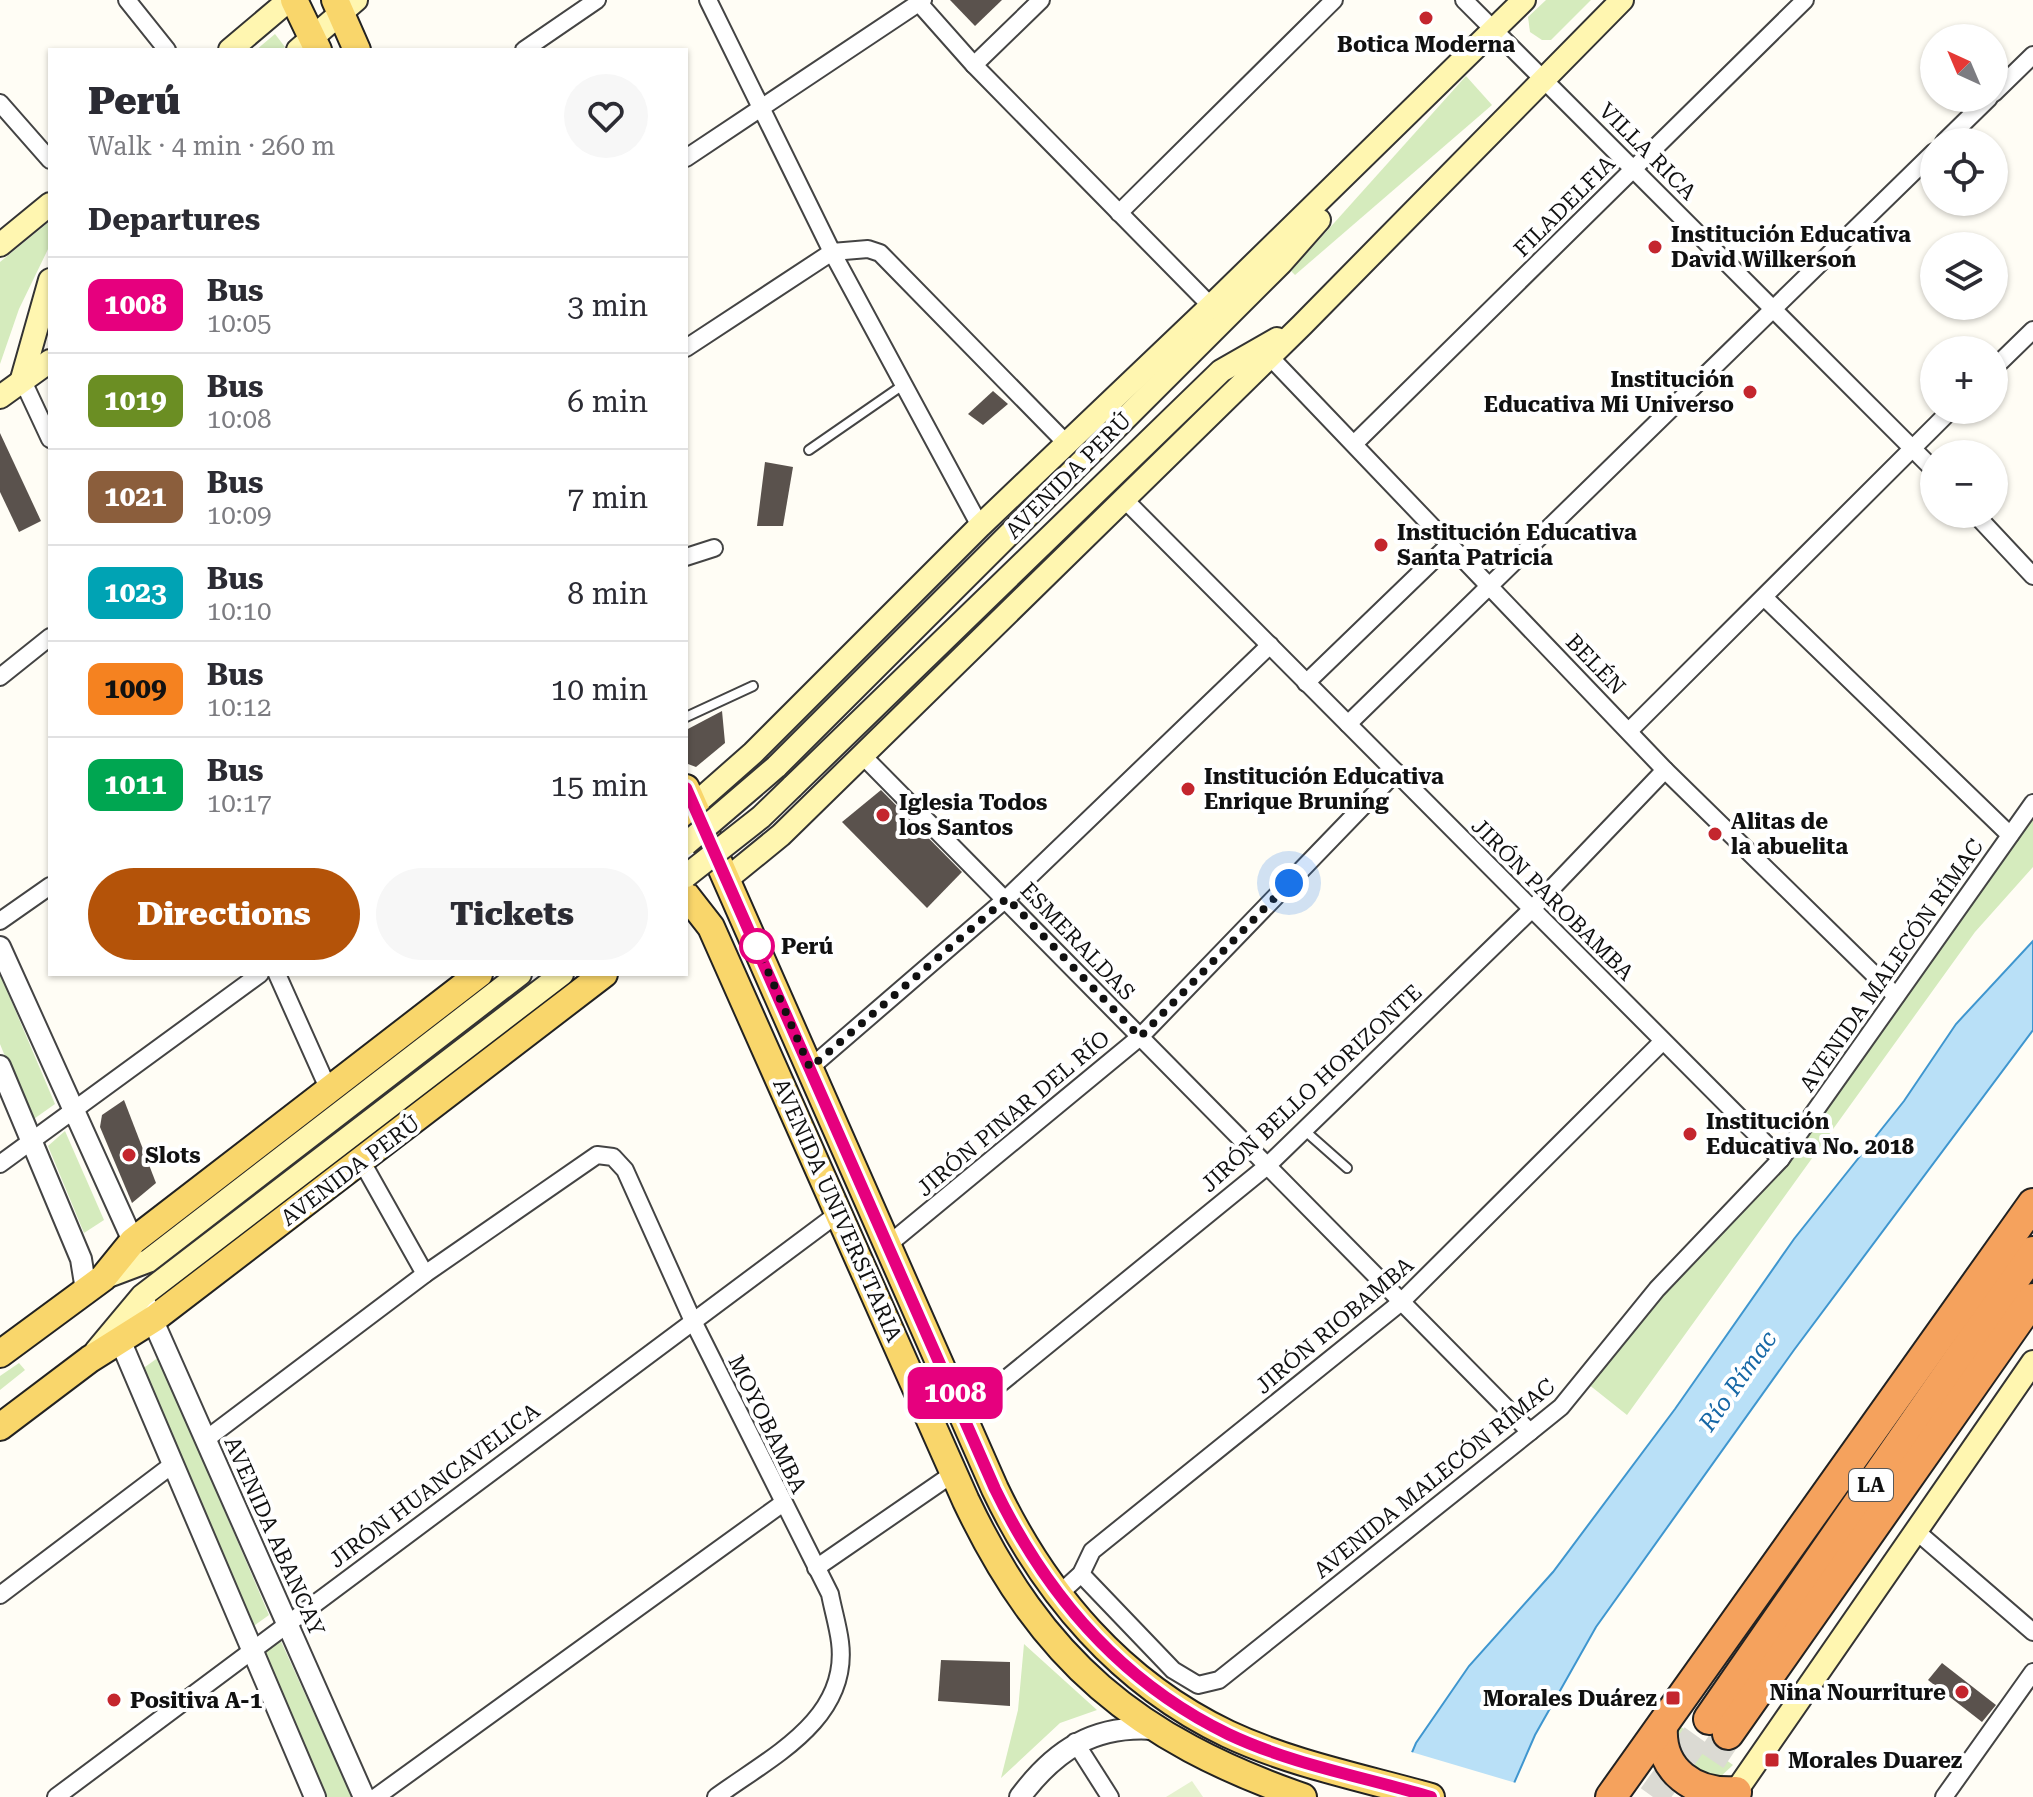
<!DOCTYPE html>
<meta charset="utf-8">
<style>
:root{--surface:#fff;--page:#f7f7f7;--text:#2b2b33;--muted:#7c7c81;--line:#e1e1e2;--accent:#b45309}
body{margin:0;font-family:"Roboto Serif",serif;background:var(--page);color:var(--text);height:100vh;display:flex;flex-direction:column;font-size:30px;white-space:nowrap}
*{box-sizing:border-box;margin:0}
p{font-size:26px;color:var(--muted)}
.icon{flex:none;width:44px;height:44px;fill:none;stroke:currentColor;stroke-width:2;stroke-linecap:round;stroke-linejoin:round}
.map{position:relative;flex:1;overflow:hidden}
.drawer{position:absolute;left:48px;top:48px;width:640px;height:928px;display:flex;flex-direction:column;background:var(--surface);border-radius:0px;box-shadow:0 2px 6px #0004}
.drawer>*{flex:none}
.badge{padding:0 16px;border-radius:12px;font-size:28px;line-height:52px}
.needle{width:52px;rotate:316deg}
.fabs{position:absolute;left:1920px;top:24px;display:grid;gap:16px}
.fabs a{display:grid;place-items:center;width:88px;height:88px;border-radius:50%;background:var(--surface);box-shadow:0 2px 6px #0004;font-size:40px}
.you{position:absolute;width:40px;height:40px;margin:-20px;border:6px solid #fff;border-radius:50%;background:#1a73e8;box-shadow:0 0 0 12px #1a73e833}
.map>.badge{position:absolute;translate:-50% -50%;box-shadow:0 0 0 4px #fff}
h2{padding:0 40px;font-size:30px;line-height:72px}
.round{display:grid;place-items:center;flex:none;width:84px;height:84px;border-radius:42px;background:var(--page)}
.overview{display:flex;align-items:center;justify-content:space-between;height:136px;padding:0 40px}
h1{font-size:38px;font-weight:800;line-height:60px}
.primary-button{display:flex;gap:16px;margin-top:auto;padding:16px 40px}
.primary-button a{flex:1;height:92px;border-radius:48px;background:var(--accent);color:#fff;font-size:32px;font-weight:800;line-height:92px;text-align:center}
.primary-button a+a{background:var(--page);color:var(--text)}
ul{padding:0;list-style:none}
li{display:flex;align-items:center;gap:24px;height:96px;padding:0 40px;border-top:2px solid var(--line)}
li div{flex:1}
li b{display:block;font-size:30px}
li em{font-style:normal}
li .badge{min-width:88px;font-weight:700;text-align:center}
.map>svg:first-child{display:block}
</style>
<div class="map">
<svg width="2033" height="1797" viewBox="0 0 2033 1797">
<rect width="100%" height="100%" fill="#fffdf5"/>
<!-- green -->
<g fill="#d5ebbd">
<polygon points="1546,0 1591,0 1551,40 1542,40 1530,32 1528,17"/>
<polygon points="275,34 285,47 281,50 256,50"/>
<polygon points="1466,76 1492,105 1295,275 1291,271"/>
<polygon points="50,221 50,245 19,309 0,364 0,262"/>
<polygon points="2033,814 2033,867 1975,932 1627,1415 1588,1384 1674,1279 1767,1187"/>
<polygon points="0,974 55,1104 31,1121 0,1044"/>
<polygon points="65,1131 104,1220 84,1233 48,1146"/>
<polygon points="159,1357 269,1615 251,1628 138,1372"/>
<polygon points="19,1363 25,1370 0,1390 0,1376"/>
<polygon points="279,1637 352,1797 325,1797 260,1649"/>
<polygon points="1024,1644 1097,1710 1060,1723 1001,1778 1018,1710"/>
<polygon points="1677,1724 1733,1765 1718,1779 1684,1765 1670,1735"/>
</g>
<!-- pitch -->
<polygon fill="#e6f2cf" points="1192,1781 1203,1797 1166,1797"/>
<!-- water -->
<polygon fill="#b9e0f7" stroke="#3f96cf" stroke-width="2" points="2033,941 2033,1030 1794,1350 1596,1627 1535,1735 1508,1797 1393,1797 1416,1743 1469,1666 1553,1572 1675,1409 1794,1239 1904,1101 1956,1024"/>
<!-- pier -->
<polygon fill="#fffdf5" points="1408,1751 1516,1783 1512,1797 1389,1797"/>
<!-- building -->
<g fill="#5a524d">
<polygon points="950,0 1002,0 975,26"/>
<polygon points="993,391 1008,404 983,425 968,414"/>
<polygon points="0,433 41,521 19,532 0,492"/>
<polygon points="765,462 793,467 783,526 757,526"/>
<polygon points="722,711 725,743 696,767 688,764 686,730"/>
<polygon points="881,790 962,872 927,908 842,822"/>
<polygon points="124,1100 156,1183 132,1203 100,1127 102,1115"/>
<polygon points="941,1660 1010,1662 1010,1706 938,1701"/>
<polygon points="1942,1663 1996,1705 1982,1722 1928,1680"/>
</g>
<g fill="none" stroke-linecap="round" stroke-linejoin="round">
<!-- motorway-tunnel -->
<g stroke="#dbdad3" stroke-width="30" stroke-dasharray="30 15" stroke-linecap="butt">
<polyline points="1653,1797 1709,1719"/>
<polyline points="1686,1797 1728,1734"/>
</g>
<defs>
<g id="service">
<polyline points="809,450 903,385"/>
<polyline points="686,717 753,686"/>
<polyline points="1304,1130 1347,1168"/>
</g>
<g id="minor">
<polyline points="127,0 167,50"/>
<polyline points="708,0 832,252 980,526"/>
<polyline points="1464,0 1934,470"/>
<polyline points="919,3 974,65 1211,306"/>
<polyline points="524,50 597,0"/>
<polyline points="974,65 1041,0"/>
<polyline points="1994,93 2033,55"/>
<polyline points="0,103 50,160"/>
<polyline points="1944,142 1989,98"/>
<polyline points="686,158 923,0"/>
<polyline points="1119,213 1334,0"/>
<polyline points="686,348 832,252 868,249 880,253 1067,444"/>
<polyline points="1270,357 1665,770 1896,996"/>
<polyline points="1994,368 2033,330"/>
<polyline points="22,379 50,439"/>
<polyline points="1354,444 1805,0"/>
<polyline points="1125,500 1781,1159"/>
<polyline points="1975,514 2033,576"/>
<polyline points="686,557 714,548"/>
<polyline points="1765,598 2010,835"/>
<polyline points="0,677 50,637"/>
<polyline points="1306,683 1450,544"/>
<polyline points="1348,724 1934,152"/>
<polyline points="1629,731 1951,410"/>
<polyline points="863,756 1530,1432"/>
<polyline points="0,921 50,886"/>
<polyline points="277,974 328,1088"/>
<polyline points="810,1068 1007,898 1270,645"/>
<polyline points="362,1162 425,1274"/>
<polyline points="0,1164 260,974"/>
<polyline points="889,1244 1140,1037 1396,772"/>
<polyline points="964,1413 1266,1167 1532,909 1665,770"/>
<path d="M205,1440L425,1274L597,1155L613,1157L625,1170L692,1319L830,1594C833,1610 838,1626 840,1642C850,1720 769,1758 716,1797"/>
<polyline points="1916,1531 2033,1632"/>
<polyline points="816,1568 954,1473"/>
<polyline points="1081,1574 1173,1670 1198,1685 1219,1680 1530,1432 1561,1407 1657,1289 1781,1159 2033,803"/>
<polyline points="0,1595 172,1465"/>
<polyline points="1058,1595 1081,1574 1092,1551 1400,1303 1663,1041"/>
<polyline points="1075,1742 1110,1797"/>
<polyline points="56,1797 840,1212"/>
<polyline points="376,1797 783,1503"/>
<polyline points="1944,1797 2033,1672"/>
</g>
<g id="tertiary">
<polyline points="0,947 133,1241"/>
<polyline points="0,1066 81,1259 86,1290"/>
<polyline points="142,1296 364,1797"/>
<polyline points="120,1340 315,1797"/>
<path d="M1020,1797C1055,1750 1094,1725 1153,1729"/>
</g>
<g id="secondary">
<polyline points="230,50 289,0"/>
<polyline points="298,50 356,0"/>
<polyline points="0,245 50,204"/>
<polyline points="22,379 50,280"/>
<polyline points="0,397 50,361"/>
<polyline points="776,767 1281,263 1319,220"/>
<polyline points="792,787 1221,371 1277,339"/>
<polyline points="694,805 753,753 980,526 1211,306 1524,0"/>
<polyline points="727,879 781,835 1302,325 1622,0"/>
<polyline points="103,1278 148,1261 520,974"/>
<polyline points="96,1351 142,1296 562,974"/>
<polyline points="1732,1797 2033,1362"/>
</g>
<g id="primary">
<polyline points="294,0 318,50"/>
<polyline points="335,0 357,50"/>
<path d="M686,788L995,1489C1045,1594 1121,1683 1228,1734C1292,1764 1364,1778 1431,1797"/>
<path d="M686,895L711,927L966,1501C1042,1661 1136,1739 1303,1797"/>
<polyline points="0,1354 103,1278 133,1241 479,974"/>
<polyline points="0,1427 90,1359 155,1318 604,974"/>
</g>
<g id="motorway">
<polyline points="1709,1719 2033,1252"/>
<path d="M1662,1727C1659,1771 1695,1795 1736,1792"/>
<polyline points="1728,1734 2033,1299"/>
<polyline points="1611,1797 2033,1204"/>
</g>
</defs>
<!-- service casing -->
<use href="#service" stroke="#444" stroke-width="12"/>
<!-- minor casing -->
<use href="#minor" stroke="#444" stroke-width="20"/>
<!-- tertiary casing -->
<use href="#tertiary" stroke="#444" stroke-width="24"/>
<!-- secondary casing -->
<use href="#secondary" stroke="#333" stroke-width="26"/>
<!-- primary casing -->
<use href="#primary" stroke="#222" stroke-width="30"/>
<!-- motorway casing -->
<use href="#motorway" stroke="#222" stroke-width="34"/>
<!-- service -->
<use href="#service" stroke="#fff" stroke-width="8"/>
<!-- minor -->
<use href="#minor" stroke="#fff" stroke-width="16"/>
<!-- tertiary -->
<use href="#tertiary" stroke="#fff" stroke-width="20"/>
<!-- secondary -->
<use href="#secondary" stroke="#fff6b0" stroke-width="22"/>
<!-- primary -->
<use href="#primary" stroke="#f9d66b" stroke-width="26"/>
<!-- motorway -->
<use href="#motorway" stroke="#f5a25d" stroke-width="30"/>
<defs>
<g id="secondary-bridge">
<polyline points="686,844 776,767"/>
<polyline points="686,876 761,817 792,787"/>
</g>
</defs>
<!-- secondary-bridge casing -->
<use href="#secondary-bridge" stroke="#333" stroke-width="26" stroke-linecap="butt"/>
<!-- secondary-bridge -->
<use href="#secondary-bridge" stroke="#fff6b0" stroke-width="22"/>
</g>
<g fill="none" stroke-linecap="round" stroke-linejoin="round">
<defs>
<path id="line" d="M686,788L995,1489C1046,1594 1121,1682 1228,1734C1291,1764 1364,1777 1431,1797"/>
</defs>
<!-- line casing -->
<use href="#line" stroke="#fff" stroke-width="18"/>
<!-- line -->
<use href="#line" stroke="#e6007e" stroke-width="12"/>
<!-- walk -->
<polyline stroke="#111" stroke-width="8" stroke-dasharray="0 14.4" points="757,946 810,1068 1007,898 1140,1037 1289,883"/>
</g>
<!-- markers -->
<g fill="#c4262e" stroke="#fff" stroke-width="3">
<circle cx="1426" cy="18" r="8"/>
<circle cx="1655" cy="247" r="8"/>
<circle cx="1750" cy="392" r="8"/>
<circle cx="1381" cy="545" r="8"/>
<circle cx="1188" cy="789" r="8"/>
<circle cx="883" cy="815" r="8"/>
<circle cx="1715" cy="834" r="8"/>
<circle cx="1690" cy="1134" r="8"/>
<circle cx="129" cy="1155" r="8"/>
<circle cx="1962" cy="1692" r="8"/>
<rect x="1665" y="1690" width="16" height="16" rx="4"/>
<circle cx="114" cy="1700" r="8"/>
<rect x="1764" y="1752" width="16" height="16" rx="4"/>
</g>
<circle fill="#fff" stroke="#e6007e" stroke-width="4" cx="757" cy="946" r="16"/>
<g text-anchor="middle" stroke-width="8" stroke-linejoin="round" paint-order="stroke">
<!-- shield labels -->
<rect fill="#fff" stroke="#585858" stroke-width="2" x="1849" y="1469" width="44" height="32" rx="6"/>
<g font-size="20" font-weight="bold" fill="#111">
<text x="1871" y="1492">LA</text>
</g>
<!-- poi labels -->
<g font-size="22" font-weight="bold" fill="#111" stroke="#fff" text-anchor="start">
<text x="1426" y="52" text-anchor="middle">Botica Moderna</text>
<text x="1671" y="242">Institución Educativa<tspan x="1671" dy="25">David Wilkerson</tspan></text>
<text x="1734" y="387" text-anchor="end">Institución<tspan x="1734" dy="25">Educativa Mi Universo</tspan></text>
<text x="1397" y="540">Institución Educativa<tspan x="1397" dy="25">Santa Patricia</tspan></text>
<text x="1204" y="784">Institución Educativa<tspan x="1204" dy="25">Enrique Bruning</tspan></text>
<text x="899" y="810">Iglesia Todos<tspan x="899" dy="25">los Santos</tspan></text>
<text x="1731" y="829">Alitas de<tspan x="1731" dy="25">la abuelita</tspan></text>
<text x="1706" y="1129">Institución<tspan x="1706" dy="25">Educativa No. 2018</tspan></text>
<text x="145" y="1163">Slots</text>
<text x="1946" y="1700" text-anchor="end">Nina Nourriture</text>
<text x="1657" y="1706" text-anchor="end">Morales Duárez</text>
<text x="130" y="1708">Positiva A-1</text>
<text x="1788" y="1768">Morales Duarez</text>
</g>
<!-- street labels -->
<g font-size="22" fill="#111" stroke="#fff">
<text transform="translate(1648 151) rotate(45)" y="8">VILLA RICA</text>
<text transform="translate(1564 206) rotate(-45)" y="8">FILADELFIA</text>
<text transform="translate(1068 475) rotate(-45)" y="8">AVENIDA PERÚ</text>
<text transform="translate(1596 664) rotate(46)" y="8">BELÉN</text>
<text transform="translate(1553 899) rotate(45)" y="8">JIRÓN PAROBAMBA</text>
<text transform="translate(1078 941) rotate(46)" y="8">ESMERALDAS</text>
<text transform="translate(1891 965) rotate(-55)" y="8">AVENIDA MALECÓN RÍMAC</text>
<text transform="translate(1311 1088) rotate(-43)" y="8">JIRÓN BELLO HORIZONTE</text>
<text transform="translate(1013 1113) rotate(-40)" y="8">JIRÓN PINAR DEL RÍO</text>
<text transform="translate(350 1170) rotate(-37)" y="8">AVENIDA PERÚ</text>
<text transform="translate(838 1210) rotate(66)" y="8">AVENIDA UNIVERSITARIA</text>
<text transform="translate(1334 1325) rotate(-40)" y="8">JIRÓN RIOBAMBA</text>
<text transform="translate(768 1424) rotate(64)" y="8">MOYOBAMBA</text>
<text transform="translate(1434 1478) rotate(-39)" y="8">AVENIDA MALECÓN RÍMAC</text>
<text transform="translate(434 1485) rotate(-37)" y="8">JIRÓN HUANCAVELICA</text>
<text transform="translate(275 1536) rotate(66)" y="8">AVENIDA ABANCAY</text>
</g>
<!-- stop labels -->
<g font-size="22" font-weight="bold" fill="#111" stroke="#fff" text-anchor="start">
<text x="781" y="954">Perú</text>
</g>
<!-- water labels -->
<g font-size="24" font-style="italic" fill="#1768a6" stroke="#fff">
<text transform="translate(1738 1381) rotate(-55)" y="8">Río Rímac</text>
</g>
</g>
</svg>
<div class="fabs">
<a><svg class="needle" viewBox="-14 -14 28 28"><path d="M0-13l5 13h-10z" fill="#e53935"/><path d="M0 13l5-13h-10z" fill="#7c7c81"/></svg></a>
<a><svg class="icon" aria-label="locate" viewBox="0 0 24 24"><circle cx="12" cy="12" r="6"/><path d="M12 2v4M12 18v4M2 12h4M18 12h4"/></svg></a>
<a><svg class="icon" aria-label="layers" viewBox="0 0 24 24"><path d="M12 4l9 5-9 5-9-5zM3 14l9 5 9-5"/></svg></a>
<a>+</a>
<a>−</a>
</div>
<div class="you" style="left:1289px;top:883px"></div>
<b class="badge" style="left:955px;top:1393px;background:#e6007e;color:#fff">1008</b>
<section class="drawer">
<div class="overview"><div><h1>Perú</h1><p>Walk · 4 min · 260 m</p></div><a class="round"><svg class="icon" aria-label="heart" viewBox="0 0 24 24"><path d="M12 20l-8-8c-3-5 5-10 8-4 3-6 11-1 8 4z"/></svg></a></div>
<h2>Departures</h2>
<ul>
<li><span class="badge" style="background:#e6007e;color:#fff">1008</span><div><b>Bus</b><p>10:05</p></div><em>3 min</em></li>
<li><span class="badge" style="background:#6b8e23;color:#fff">1019</span><div><b>Bus</b><p>10:08</p></div><em>6 min</em></li>
<li><span class="badge" style="background:#8b5e3c;color:#fff">1021</span><div><b>Bus</b><p>10:09</p></div><em>7 min</em></li>
<li><span class="badge" style="background:#00a3b4;color:#fff">1023</span><div><b>Bus</b><p>10:10</p></div><em>8 min</em></li>
<li><span class="badge" style="background:#f58220;color:#111">1009</span><div><b>Bus</b><p>10:12</p></div><em>10 min</em></li>
<li><span class="badge" style="background:#00a651;color:#fff">1011</span><div><b>Bus</b><p>10:17</p></div><em>15 min</em></li>
</ul>
<div class="primary-button"><a>Directions</a><a>Tickets</a></div>
</section>
</div>
